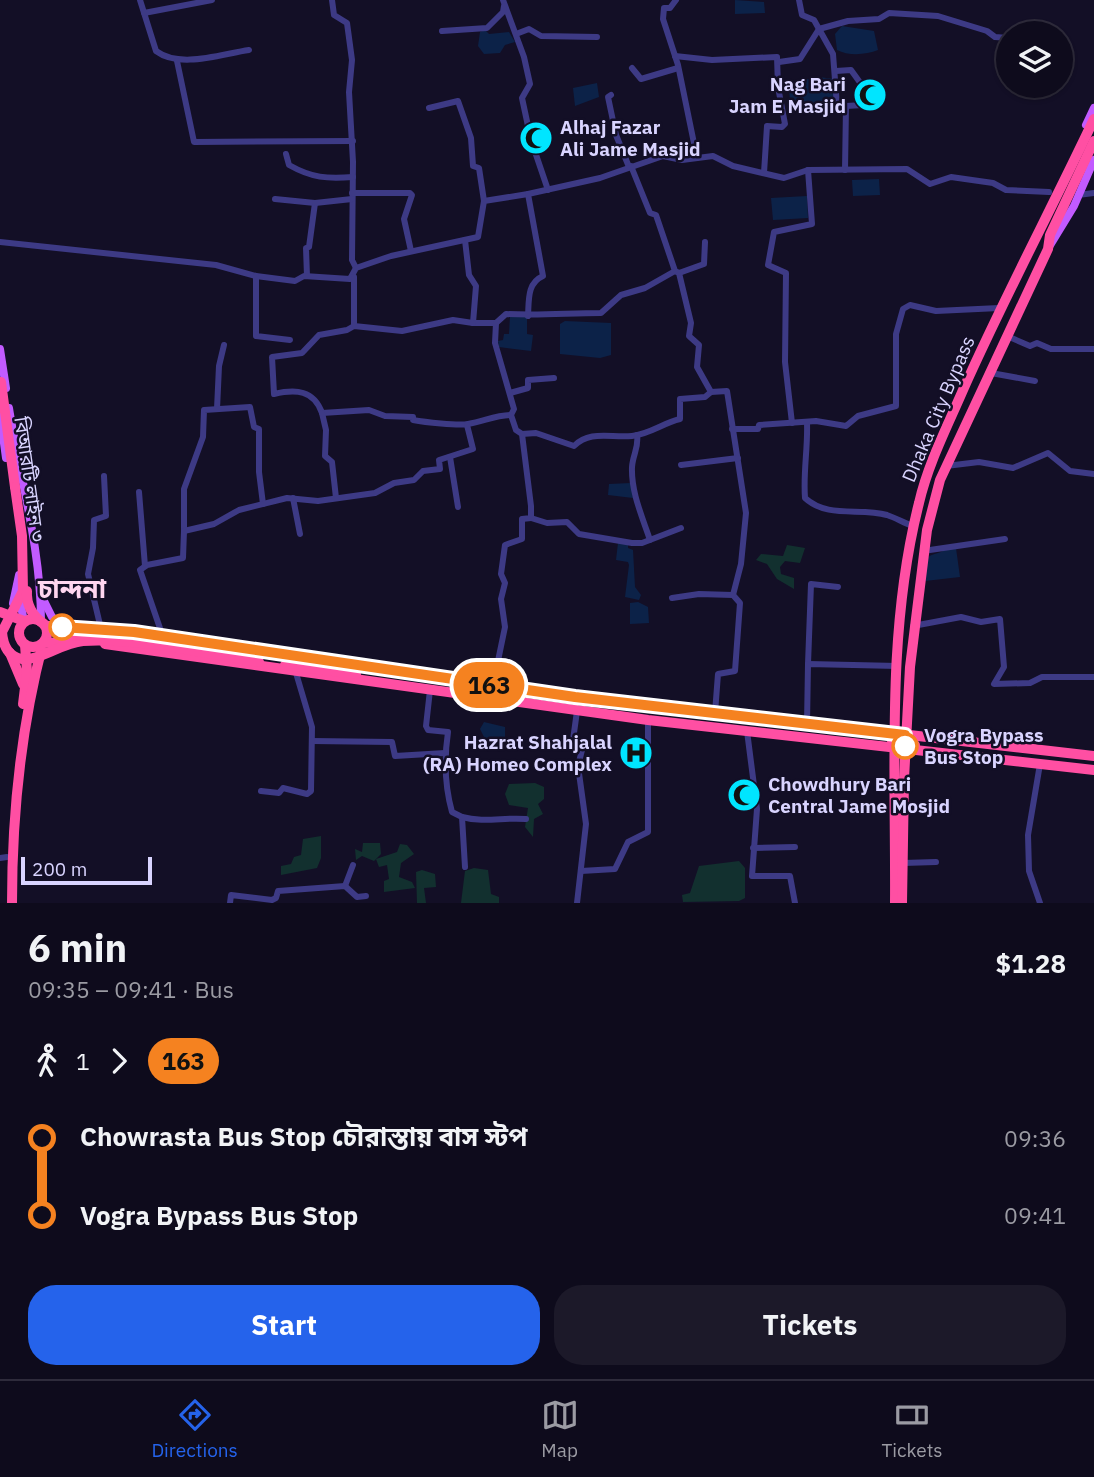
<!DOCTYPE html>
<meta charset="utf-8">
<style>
:root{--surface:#0e0b1c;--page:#1c1929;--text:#f1f3f6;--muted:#9b9ba3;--line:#2e2b3b;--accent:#2563eb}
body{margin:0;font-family:"IBM Plex Sans","Noto Sans Bengali",sans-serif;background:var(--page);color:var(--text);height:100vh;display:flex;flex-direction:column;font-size:26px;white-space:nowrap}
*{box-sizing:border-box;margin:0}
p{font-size:23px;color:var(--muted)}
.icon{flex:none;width:38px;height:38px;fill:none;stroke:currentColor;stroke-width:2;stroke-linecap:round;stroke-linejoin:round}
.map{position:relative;height:903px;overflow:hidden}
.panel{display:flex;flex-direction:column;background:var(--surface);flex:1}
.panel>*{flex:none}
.badge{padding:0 14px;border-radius:23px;font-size:24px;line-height:46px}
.tools{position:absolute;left:996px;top:21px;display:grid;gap:14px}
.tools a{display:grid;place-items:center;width:77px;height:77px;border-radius:50%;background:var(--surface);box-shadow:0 2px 5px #0004,0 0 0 2px var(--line);font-size:35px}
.scale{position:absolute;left:21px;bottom:18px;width:131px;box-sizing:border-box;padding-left:7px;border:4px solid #d9d4ff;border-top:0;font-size:19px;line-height:24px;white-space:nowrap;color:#d9d4ff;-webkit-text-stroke:5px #130f26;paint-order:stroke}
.map>.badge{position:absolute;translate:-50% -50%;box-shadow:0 0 0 4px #fff}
.legs{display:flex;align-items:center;gap:10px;height:77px;padding:0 28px;font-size:23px}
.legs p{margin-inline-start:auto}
.summary{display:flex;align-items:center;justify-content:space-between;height:119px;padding:0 28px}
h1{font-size:38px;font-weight:700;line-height:52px}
.action{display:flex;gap:14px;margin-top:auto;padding:14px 28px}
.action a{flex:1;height:80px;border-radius:28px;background:var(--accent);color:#fff;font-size:28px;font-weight:700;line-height:80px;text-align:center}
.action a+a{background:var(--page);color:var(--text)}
ul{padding:0 28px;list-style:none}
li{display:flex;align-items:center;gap:24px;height:77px;font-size:26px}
li i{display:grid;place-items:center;width:10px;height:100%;margin:0 9px;background:currentColor}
li i::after{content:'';width:18px;height:18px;margin:-9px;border:5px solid;border-radius:50%;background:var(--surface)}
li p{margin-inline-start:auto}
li:first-child i{background:linear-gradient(#0000 50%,currentColor 0)}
li:last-child i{background:linear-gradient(currentColor 50%,#0000 0)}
.tab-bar{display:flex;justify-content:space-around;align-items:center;height:98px;border-top:2px solid var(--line);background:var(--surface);font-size:19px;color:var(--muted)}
.tab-bar a{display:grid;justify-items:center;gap:4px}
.tab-bar .current{color:var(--accent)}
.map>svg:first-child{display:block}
</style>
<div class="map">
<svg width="1094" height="903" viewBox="0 0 1094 903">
<rect width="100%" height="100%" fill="#130f26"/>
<!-- green -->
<g fill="#12302f">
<polygon points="787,545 805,548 800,563 785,561 780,567 781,574 794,578 794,589 777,579 767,564 756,560 761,554 783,556"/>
<polygon points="535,783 544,787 544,799 538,804 543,814 534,819 533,837 525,827 528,808 509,805 505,794 509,784"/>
<polygon points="321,836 321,858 317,868 281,875 281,866 291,864 294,857 301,855 303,839"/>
<polygon points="363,843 380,843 381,854 374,861 362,856 356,860 355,849 362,852"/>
<polygon points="400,844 407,845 414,854 401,863 399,877 412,882 415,888 384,892 384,881 389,879 387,865 379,867 376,859 397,852"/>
<polygon points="739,861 745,868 745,898 739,901 683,902 682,895 690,893 699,866"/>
<polygon points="474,868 488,870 491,894 499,897 499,903 461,903 465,871"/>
<polygon points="422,870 435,874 436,887 424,888 426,903 417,903 416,872"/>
</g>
<!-- water -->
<g fill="#0c2248">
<polygon points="735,0 764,2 765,13 735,14"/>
<path d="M842,26L874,31L878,50C866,55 848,56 837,50L835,34Z"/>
<polygon points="485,30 489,34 509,32 515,42 505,45 500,53 484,54 478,46 480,32"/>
<path d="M819,77L834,79V97C821,111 805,113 790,101L789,88L794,82Z"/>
<polygon points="597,83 599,97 575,106 573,88"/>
<polygon points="879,179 880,195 853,196 852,180"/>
<polygon points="807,196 808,218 773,220 771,198"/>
<polygon points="510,316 527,317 527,334 533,335 531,351 499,347 498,341 503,340 504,334 509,334"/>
<polygon points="565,321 611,323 611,355 600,358 560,354 560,324"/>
<polygon points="631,483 633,498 608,495 609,484"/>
<polygon points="618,543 628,543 628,548 633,550 635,587 641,595 639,600 625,597 629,565 628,562 616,560"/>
<path d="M952,547L956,548L960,577L925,581C925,548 927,560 952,547Z"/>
<polygon points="638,602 648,607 649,623 630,624 630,603"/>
<polygon points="484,722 505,727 505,739 487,743 480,729"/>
</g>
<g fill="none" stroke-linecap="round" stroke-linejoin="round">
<!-- minor -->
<g stroke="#3d3a85" stroke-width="6">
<path d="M140,0L156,51C180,69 221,54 249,50"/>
<polyline points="332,0 334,15 347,23 352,60 349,92 353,162 352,260 356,268"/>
<polyline points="503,0 524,57 530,84 522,98 531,140 548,190"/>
<polyline points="676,0 670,8 664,8 663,19 678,65 697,158"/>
<polyline points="799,0 802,15 814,20 819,29 848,21 879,19 889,13 938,16 987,31 995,37 1008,38"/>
<polyline points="144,13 212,0"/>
<polyline points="442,31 487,28 503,12 504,6"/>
<polyline points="516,34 529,29 541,36 597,37"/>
<polyline points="675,56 712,60 777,57 778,87 785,124 782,127 767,126 764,173"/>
<polyline points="177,61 194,142 353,141"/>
<polyline points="779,62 800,59 819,29 833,54 837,106 846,106 845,170"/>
<polyline points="632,68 641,79 678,68"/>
<polyline points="836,71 851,70 864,88 863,105 846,106"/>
<polyline points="611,95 608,97 616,135 629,167"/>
<polyline points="429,108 458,101 471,138 473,166 479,168 484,201"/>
<path d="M286,154L289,165C312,178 327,179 353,177"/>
<polyline points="631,166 650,213 656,215 675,271 679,273 691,323 689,336 699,345 697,367 711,392"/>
<polyline points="352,193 410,193 412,195 404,219 411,251"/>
<polyline points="1078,195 1094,193"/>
<polyline points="275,199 315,203 309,247 306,248 307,276"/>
<polyline points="315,203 352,199"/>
<polyline points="465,240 469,275 476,286 473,323 496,323"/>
<polyline points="0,242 216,265 256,276 295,281 304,276 350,279 356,268 391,256 478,237 484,201 528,194"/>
<polyline points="679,273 704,264 705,242"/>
<polyline points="256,276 256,336 290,340"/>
<polyline points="354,277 354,326"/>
<path d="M528,316C529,300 527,283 543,276L528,194L600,178L663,156L682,160L713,156L733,166L784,178L808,170L907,169L930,184L951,177L993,183L1006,190L1049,192"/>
<path d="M473,323L453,320L402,331L354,326L347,330L319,335L302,353L272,357L274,394C296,389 314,390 322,413L369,410L385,416L413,417V420C424,422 458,426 468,424C483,422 495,415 511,415"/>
<polyline points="1007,336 1030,346 1037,343 1051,349 1094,349"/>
<polyline points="991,373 1035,381"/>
<polyline points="510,393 528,388 528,380 554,378"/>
<polyline points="217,409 219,366 224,345"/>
<polyline points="322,413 326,430 325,456 332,462 336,498"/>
<polyline points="792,423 785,362 786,273 768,265 774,232 812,224 808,170"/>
<path d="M807,423C808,448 803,472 805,498C828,519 860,507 887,515C896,518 904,523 913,526"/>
<polyline points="732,429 758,429 759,425 816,421 846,426 858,416 896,406 896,334 903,309 910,305 936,311 999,308"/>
<path d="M522,434L536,433L574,446C590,430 610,438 632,436C650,434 663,423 680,419V399L705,397L711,392L727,391L746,513L741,564L733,595L740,603L735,671L718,674L715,713"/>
<path d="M637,435C639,448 633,454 632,467C631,492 642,516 650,540"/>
<polyline points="450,457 458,507"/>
<polyline points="681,465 738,458"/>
<polyline points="946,466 979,462 1013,468 1048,453 1070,471 1094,474"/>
<polyline points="139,492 145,566"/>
<polyline points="293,498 300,534"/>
<polyline points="531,518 547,523 567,522 579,534 632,543 642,543 681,528"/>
<polyline points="184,531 184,489 203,437 204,410 250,407 254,427 259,429 259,472 263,504"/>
<polyline points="923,551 1005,539"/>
<polyline points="672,598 699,594 733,595"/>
<polyline points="913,626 961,617 981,622 1000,619 1004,667 994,684 1030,683 1042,677 1094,677"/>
<polyline points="101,629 88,574 93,548 94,520 106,516 104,476"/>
<polyline points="163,637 140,570 147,565 183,558 184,531 214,524 239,510 287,498 318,501 375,493 394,483 414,480 423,471 440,469 439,460 473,449 467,425"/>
<polyline points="808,664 811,584 838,587"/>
<path d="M493,685L505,627L501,599L505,583L501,574L505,545L522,539V519L531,518V506L522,434L516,430L511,415L514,409L495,343L496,323L506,314C539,316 569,313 601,313L621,295L645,288L675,271"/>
<path d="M430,690L426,726L428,730L448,732C444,759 445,787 452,812L462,817L465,867"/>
<polyline points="807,724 808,664 898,666"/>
<polyline points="747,731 757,809 752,876 790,876 795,903"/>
<polyline points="312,741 392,742 395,756 445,753"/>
<polyline points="1040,764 1028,835 1029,871 1040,903"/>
<polyline points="261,791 279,793 283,788 307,794 311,791 312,727 296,673"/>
<path d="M462,817C484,823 504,817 526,819"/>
<polyline points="753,848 795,847"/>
<polyline points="0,858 7,857"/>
<polyline points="903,863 936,862"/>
<polyline points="581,871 615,869 628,842 648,832 648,720"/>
<polyline points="345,886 353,865"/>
<polyline points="230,903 231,895 272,900 276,898 278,891 345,886 357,897 366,896"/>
<polyline points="577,903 586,824 578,766 583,746 573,740 577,711"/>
</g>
<!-- major -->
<g stroke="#c25bff" stroke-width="8">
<polyline points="1086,125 1094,108"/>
<polyline points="1049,247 1074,206 1094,160"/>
<polyline points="0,349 6,388"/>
<path d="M9,408C20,478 41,549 41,621"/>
<polyline points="0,414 6,458"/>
<polyline points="19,597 24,621"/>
<polyline points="43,599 52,617 65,626"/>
<polyline points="13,603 19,575"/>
</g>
<!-- highway -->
<g stroke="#ff4fa3" stroke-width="10">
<polyline points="1,382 15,487"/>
<polyline points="0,612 24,621"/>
<circle cx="33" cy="633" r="14"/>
<polyline points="49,626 134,632 575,697 1094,756"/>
<polyline points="105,644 648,720 1094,770"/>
<polyline points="10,653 23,684"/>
<polyline points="285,665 356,674"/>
<polyline points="23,704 27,671 25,645"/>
<path d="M12,903C12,816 21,727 43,643L73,642"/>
<path d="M895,903C896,771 886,632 919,503C928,464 947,427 963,390C1004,298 1051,210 1094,119"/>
<polyline points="902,903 904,779 910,667 927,530 940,480 1048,249 1050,235 1094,141"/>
</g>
<!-- highway-bridge -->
<g stroke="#ff4fa3" stroke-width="10">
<path d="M15,487L22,536L23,591L2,632C3,645 8,657 22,659C40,661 61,643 83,641C141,638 202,653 259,662"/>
<path d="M27,591C25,620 57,636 81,636"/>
<polyline points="156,641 187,641"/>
<polyline points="892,742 915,745"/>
</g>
</g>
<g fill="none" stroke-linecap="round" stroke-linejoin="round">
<defs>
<polyline id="line-1" points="62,627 134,632 575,697 905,735 905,746"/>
</defs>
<!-- line-1 casing -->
<use href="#line-1" stroke="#fff" stroke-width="16"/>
<!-- line-1 -->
<use href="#line-1" stroke="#f58220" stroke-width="10"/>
</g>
<!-- icons -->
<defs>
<symbol id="mosque-disc" viewBox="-11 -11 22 22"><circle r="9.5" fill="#00e5ff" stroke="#130f26"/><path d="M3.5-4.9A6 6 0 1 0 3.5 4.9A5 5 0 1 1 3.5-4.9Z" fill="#111"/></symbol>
<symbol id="hospital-disc" viewBox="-11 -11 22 22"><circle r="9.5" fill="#00e5ff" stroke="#130f26"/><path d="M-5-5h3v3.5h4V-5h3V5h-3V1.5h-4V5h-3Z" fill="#111"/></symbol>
</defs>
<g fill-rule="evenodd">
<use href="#mosque-disc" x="851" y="76" width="38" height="38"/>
<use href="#mosque-disc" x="517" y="119" width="38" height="38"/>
<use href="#hospital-disc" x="617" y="734" width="38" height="38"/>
<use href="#mosque-disc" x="725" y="776" width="38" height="38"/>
</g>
<!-- markers -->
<g fill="#fff" stroke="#f58220" stroke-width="3.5">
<circle cx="62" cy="627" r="12"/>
<circle cx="905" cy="746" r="12"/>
</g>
<g text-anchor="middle" stroke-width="5" stroke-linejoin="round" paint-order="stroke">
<!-- poi labels -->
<g font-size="19" font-weight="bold" fill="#d9d4ff" stroke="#130f26" text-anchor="end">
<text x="846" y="91">Nag Bari<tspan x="846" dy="22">Jam E Masjid</tspan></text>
<text x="560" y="134" text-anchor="start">Alhaj Fazar<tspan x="560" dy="22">Ali Jame Masjid</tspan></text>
<text x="612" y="749">Hazrat Shahjalal<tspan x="612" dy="22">(RA) Homeo Complex</tspan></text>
<text x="768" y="791" text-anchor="start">Chowdhury Bari<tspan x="768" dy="22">Central Jame Mosjid</tspan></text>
</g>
<!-- street labels -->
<g font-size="19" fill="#d9d4ff" stroke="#130f26">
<text transform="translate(938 409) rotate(-67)" y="7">Dhaka City Bypass</text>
<text transform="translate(30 479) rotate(82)" y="7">বিআরটি লাইন ৩</text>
</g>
<!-- stop labels -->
<g font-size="19" font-weight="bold" fill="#d9d4ff" stroke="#130f26" text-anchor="start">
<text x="924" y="742">Vogra Bypass<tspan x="924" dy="22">Bus Stop</tspan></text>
</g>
<!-- district labels -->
<g font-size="26" font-weight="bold" fill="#ffd6f0" stroke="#130f26">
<text x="72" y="598">চান্দনা</text>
</g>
</g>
</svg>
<div class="tools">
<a><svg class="icon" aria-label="layers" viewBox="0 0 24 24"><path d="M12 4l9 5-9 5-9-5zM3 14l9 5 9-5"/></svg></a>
</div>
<div class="scale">200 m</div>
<b class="badge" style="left:489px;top:685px;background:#f58220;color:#111">163</b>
</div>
<section class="panel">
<div class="summary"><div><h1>6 min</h1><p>09:35 – 09:41 · Bus</p></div><b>$1.28</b></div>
<div class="legs"><svg class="icon" aria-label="walk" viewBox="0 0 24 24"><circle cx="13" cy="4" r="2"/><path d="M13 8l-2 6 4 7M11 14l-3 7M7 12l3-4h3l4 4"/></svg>1<svg class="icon" aria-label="forward" viewBox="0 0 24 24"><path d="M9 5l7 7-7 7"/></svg><b class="badge" style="background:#f58220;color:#111">163</b></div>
<ul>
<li><i style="color:#f58220"></i><b>Chowrasta Bus Stop চৌরাস্তায় বাস স্টপ</b><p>09:36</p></li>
<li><i style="color:#f58220"></i><b>Vogra Bypass Bus Stop</b><p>09:41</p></li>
</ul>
<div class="action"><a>Start</a><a>Tickets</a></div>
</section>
<nav class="tab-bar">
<a class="current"><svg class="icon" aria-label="directions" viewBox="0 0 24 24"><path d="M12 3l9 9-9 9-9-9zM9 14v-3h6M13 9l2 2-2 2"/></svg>Directions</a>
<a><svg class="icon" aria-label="map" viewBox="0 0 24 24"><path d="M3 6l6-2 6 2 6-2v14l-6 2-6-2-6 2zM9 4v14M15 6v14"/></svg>Map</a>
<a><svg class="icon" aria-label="tickets" viewBox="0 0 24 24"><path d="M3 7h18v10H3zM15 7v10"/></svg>Tickets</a>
</nav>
